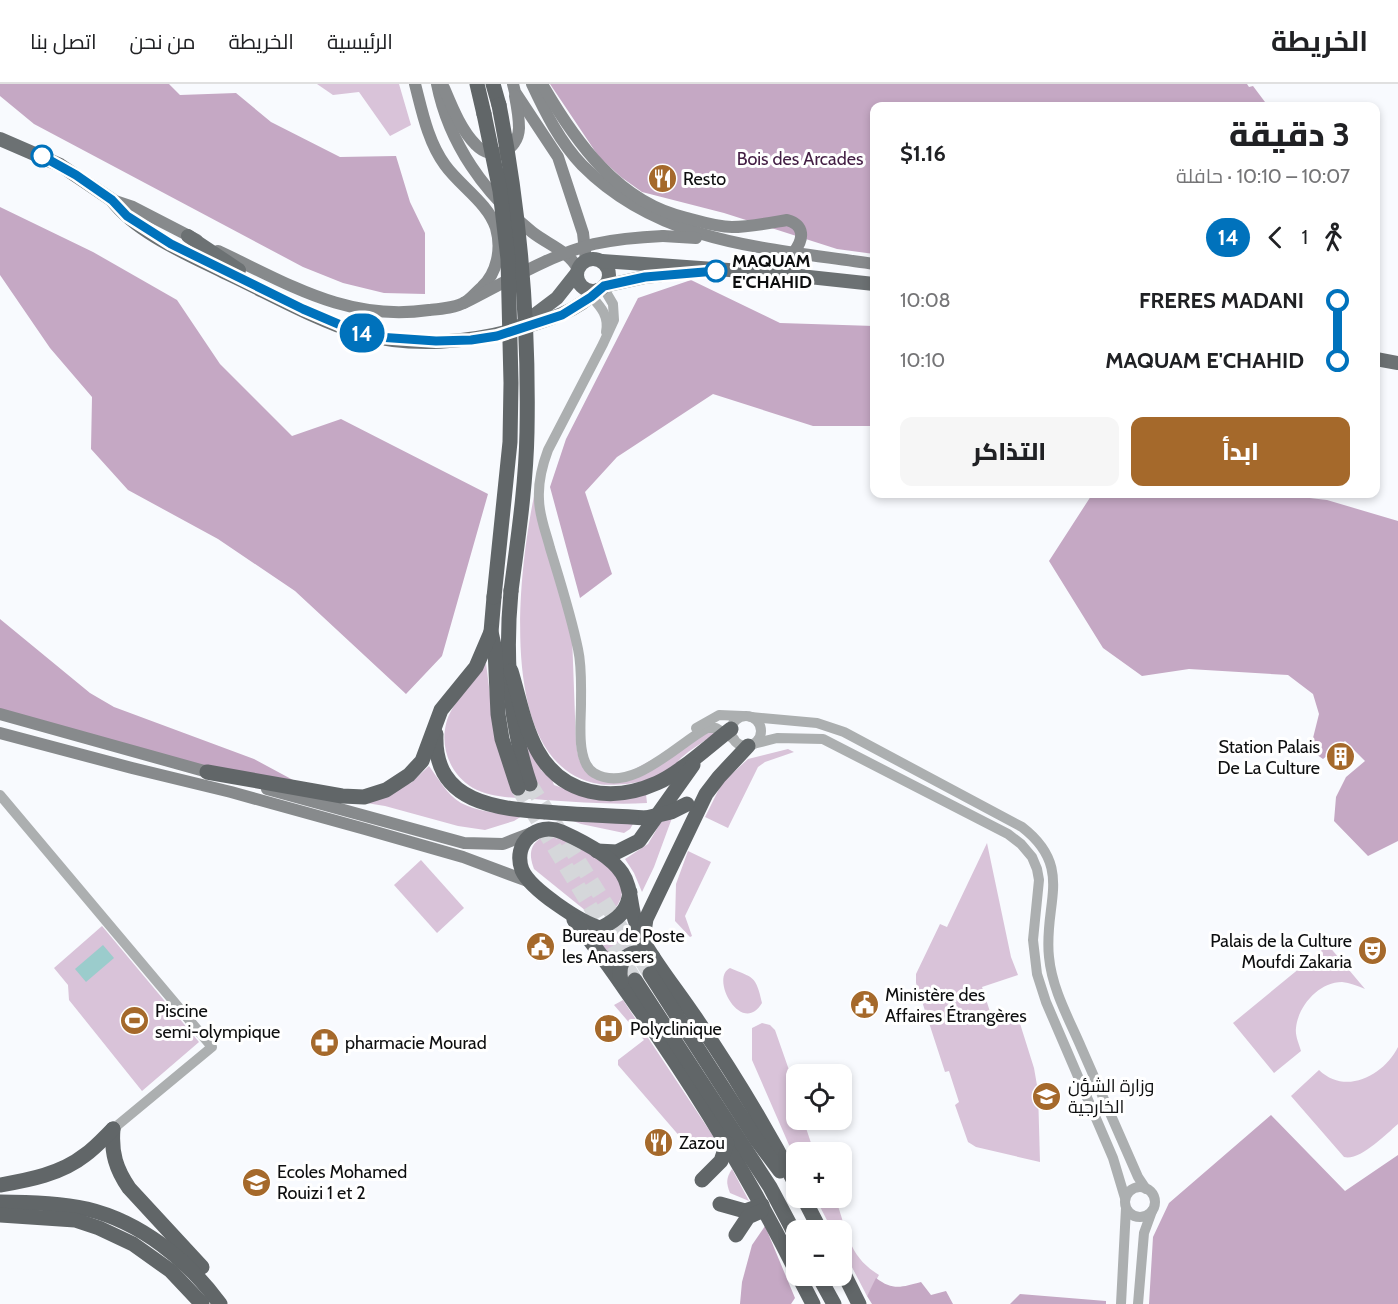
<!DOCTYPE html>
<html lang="ar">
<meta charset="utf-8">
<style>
:root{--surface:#fff;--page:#f6f6f6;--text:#202124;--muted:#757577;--line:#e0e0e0;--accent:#a5692b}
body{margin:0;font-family:Cabin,Cairo,sans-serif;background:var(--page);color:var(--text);direction:rtl;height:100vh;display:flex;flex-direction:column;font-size:22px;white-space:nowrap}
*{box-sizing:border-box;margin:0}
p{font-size:20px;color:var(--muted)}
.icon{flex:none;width:33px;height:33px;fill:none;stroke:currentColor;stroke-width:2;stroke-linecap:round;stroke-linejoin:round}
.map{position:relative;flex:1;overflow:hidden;direction:ltr}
.side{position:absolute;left:870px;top:18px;width:510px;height:396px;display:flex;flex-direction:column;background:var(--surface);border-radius:12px;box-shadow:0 3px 9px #0003;direction:rtl}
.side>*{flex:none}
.badge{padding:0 12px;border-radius:20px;font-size:21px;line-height:39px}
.buttons{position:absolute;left:786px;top:980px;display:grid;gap:12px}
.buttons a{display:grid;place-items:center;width:66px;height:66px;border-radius:12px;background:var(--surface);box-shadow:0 3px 9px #0003;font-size:30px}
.map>.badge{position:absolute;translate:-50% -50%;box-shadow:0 0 0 3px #fff}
.legs{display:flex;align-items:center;gap:9px;height:66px;padding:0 30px;font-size:20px}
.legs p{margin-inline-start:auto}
.head{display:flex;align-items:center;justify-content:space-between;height:102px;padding:0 30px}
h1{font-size:33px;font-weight:800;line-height:45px}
.primary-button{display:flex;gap:12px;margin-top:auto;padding:12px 30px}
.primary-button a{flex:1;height:69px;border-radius:12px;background:var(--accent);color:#fff;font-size:24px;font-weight:800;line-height:69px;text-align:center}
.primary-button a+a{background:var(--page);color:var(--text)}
ul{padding:0 30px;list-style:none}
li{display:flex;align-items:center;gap:21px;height:60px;font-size:22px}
li i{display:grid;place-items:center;width:9px;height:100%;margin:0 8px;background:currentColor}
li i::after{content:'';width:15px;height:15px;margin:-8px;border:4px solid;border-radius:50%;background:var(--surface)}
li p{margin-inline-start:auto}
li:first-child i{background:linear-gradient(#0000 50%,currentColor 0)}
li:last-child i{background:linear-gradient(currentColor 50%,#0000 0)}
header{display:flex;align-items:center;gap:36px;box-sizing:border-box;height:84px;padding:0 30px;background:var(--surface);border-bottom:2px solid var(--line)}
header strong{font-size:28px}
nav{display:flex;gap:33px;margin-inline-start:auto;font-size:21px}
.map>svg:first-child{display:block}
</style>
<header>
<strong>الخريطة</strong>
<nav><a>الرئيسية</a><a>الخريطة</a><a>من نحن</a><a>اتصل بنا</a></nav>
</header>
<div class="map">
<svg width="1398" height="1220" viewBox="0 0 1398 1220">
<rect width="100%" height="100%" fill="#f8fafe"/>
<!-- green -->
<g fill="#d9c3d9">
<polygon points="317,0 399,0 411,41 390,52 359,8 333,11"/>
<path d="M534,412L572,551L576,660C580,686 585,690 609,699L709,645L715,650C703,658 691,665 681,674C677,678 674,684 669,687C654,698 616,703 599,700C494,683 519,486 534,412Z"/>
<path d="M486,579L495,651L501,674L524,651L542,683L541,686L552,696L554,701L582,711L646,710L647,719C613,721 579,718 545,716C523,714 493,715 473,704C451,691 440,665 446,640C452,616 475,600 486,579Z"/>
<polygon points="788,665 794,668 765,678 758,683 728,744 705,733 722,699 748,675"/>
<path d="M429,682C438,694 447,711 461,719C479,728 502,730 522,732L514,737L485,746L458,742L385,722L360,718L411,699Z"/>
<polygon points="672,734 654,783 642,808 634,789 625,775 648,760 661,738"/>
<polygon points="568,735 633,740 630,745 624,749 581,740"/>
<path d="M546,751L564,754L614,785L623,803L621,814L617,822L605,831H595L586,827L534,785C528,769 530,759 546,751Z"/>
<polygon points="987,759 1011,873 1018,891 982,903 993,937 1017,930 1034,984 1038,1007 1040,1078 976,1063 968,1058 955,1021 959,1018 949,987 945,988 916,899 916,890 940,840 947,843"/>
<polygon points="688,767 711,778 685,832 692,852 690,853 675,837 676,800"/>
<polygon points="421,776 464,824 437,849 394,801"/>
<polygon points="102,842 199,958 142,1007 69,916 68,901 54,884"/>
<polygon points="631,842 641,865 616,882 597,855 612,852"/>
<path d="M1328,861L1365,905C1358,902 1350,899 1342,898C1319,898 1298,922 1296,944C1295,952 1299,960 1301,967L1274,989L1233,939Z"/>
<path d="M730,884C753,894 756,891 762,919C742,953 709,894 730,884Z"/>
<polygon points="623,916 717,1058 699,1066 688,1062 618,981 618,976 644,956 614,921"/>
<polygon points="762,939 770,941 775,946 796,1006 796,1035 803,1035 814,1068 796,1068 796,1077 752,976 752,944"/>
<path d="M1398,963V1040C1385,1051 1360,1077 1344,1073L1291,1012L1319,986C1346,1012 1384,991 1398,963Z"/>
<path d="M732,1085L749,1117L730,1109C726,1099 726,1094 732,1085Z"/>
<path d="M815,1113H830L833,1124L838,1122C848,1152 850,1173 879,1191L867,1212L842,1164V1146H832Z"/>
</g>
<!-- forest -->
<g fill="#c5a8c4">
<polygon points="0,0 169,0 180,11 236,9 271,38 340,73 396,72 410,118 425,149 425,210 384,209 343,199 303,183 34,40 0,12"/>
<polygon points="550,0 1247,0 1249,3 1253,2 1268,22 874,22 874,170 837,165 724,129 642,108 621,93 599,73"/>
<polygon points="0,123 93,168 177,216 220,280 292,352 341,335 488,410 442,572 406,610 295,507 218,455 128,406 91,365 92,313 50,264 0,191"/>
<polygon points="691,196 780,239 874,242 874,342 813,342 713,310 617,373 585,408 612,490 580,514 550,403 566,355 638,214"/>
<polygon points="1087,410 1275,410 1327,416 1398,437 1398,757 1368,772 1334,737 1336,713 1346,693 1365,677 1345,657 1323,675 1310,666 1319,630 1313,610 1288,591 1189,585 1142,592 1103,564 1049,477 1091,412"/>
<polygon points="0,535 90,609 114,623 254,675 293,696 299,710 0,626"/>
<polygon points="1271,1031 1345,1107 1398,1071 1398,1220 1149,1220 1153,1153 1169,1119"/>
<polygon points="765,1142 795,1214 791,1220 740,1220 742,1198 752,1161"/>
<path d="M876,1194C893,1207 902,1203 921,1198L931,1211L946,1207L953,1220H872L867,1212Z"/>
<polygon points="1020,1210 1106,1217 1106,1220 1010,1220"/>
</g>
<!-- water -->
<polygon fill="#9bcccc" points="103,861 114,874 86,898 75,885"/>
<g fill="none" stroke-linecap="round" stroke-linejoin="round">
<!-- trunk-tunnel -->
<g stroke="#d5d7da" stroke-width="15" stroke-dasharray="15 8" stroke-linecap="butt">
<polyline points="530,700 650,890"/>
<polyline points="518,704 635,896"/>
</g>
<!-- tertiary -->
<g stroke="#acafb0" stroke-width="10">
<path d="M603,203L613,220L614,236L603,260L548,366C542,382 538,398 539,415C539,432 546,448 550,464C560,497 571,531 578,565C582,583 581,602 581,620C581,638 576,678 594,689C631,711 677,660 707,644H716L734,655"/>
<path d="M585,205C596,219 610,228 606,248"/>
<circle cx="746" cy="647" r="15"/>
<path d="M751,633L817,639L844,648L1022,743C1075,784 1043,820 1049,873C1052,905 1069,935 1081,963C1100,1007 1119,1050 1138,1093L1146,1105"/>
<polyline points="696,644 719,631 743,632"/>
<polyline points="753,660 777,654 823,655 1008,750 1021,760 1032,773 1037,785 1039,796 1033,856 1037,890 1046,918 1113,1074 1125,1114"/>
<polyline points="0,711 212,963 113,1045"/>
<circle cx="1140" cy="1118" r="15"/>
<polyline points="1121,1220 1126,1124"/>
<polyline points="1138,1220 1144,1149 1152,1127"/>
</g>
<!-- secondary -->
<g stroke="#878a8c" stroke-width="12">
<path d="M437,0C449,60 485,110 532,148C547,160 569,167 578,185"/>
<polyline points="513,0 515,8 558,73 583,149 586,176"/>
<path d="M532,0C545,28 560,58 582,81C661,161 770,164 874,180"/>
<path d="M542,0C575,57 618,119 687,134C702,138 716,143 732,143C750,143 769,139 787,136C805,141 804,155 794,168"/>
<path d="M444,4C452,23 461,46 476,61C492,78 518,68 519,44C519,34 517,22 515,12"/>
<polyline points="112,116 133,123 197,156"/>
<polyline points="663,152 696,154"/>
<path d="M218,167C289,200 347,238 429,226C440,225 456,224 465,218C471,215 476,208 482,203C497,189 502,165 496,144C488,119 460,102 445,81C428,58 422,27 415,0"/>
<polyline points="0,630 215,690"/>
<polyline points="0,649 132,684 231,708 365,745 463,773 530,798"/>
<polyline points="267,705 464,759 503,760 531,749"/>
</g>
<!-- primary -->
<g stroke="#6c7173" stroke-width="14">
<path d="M0,55L60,81L112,116C137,149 190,171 226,189C267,208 316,236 359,249C411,264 470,259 521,244C549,236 577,227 598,206"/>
<polyline points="188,152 239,186"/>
<circle cx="593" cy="191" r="16"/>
<polyline points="602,177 772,189 874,200"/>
<polyline points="604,202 645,193 679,189"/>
<polyline points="520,242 557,214 576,190"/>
<polyline points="1376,275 1398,279"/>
</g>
<!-- trunk -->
<g stroke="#616668" stroke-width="15">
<polyline points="477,0 484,30"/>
<polyline points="493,0 499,21"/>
<path d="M511,507C505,571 509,638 530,700"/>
<polyline points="494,513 491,548 495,566 498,630 502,655 518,704"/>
<path d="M511,587C519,613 524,642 537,666C562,712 612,719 657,699C680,689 710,661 731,645"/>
<path d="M436,650C433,723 503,725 558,729C587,731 616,732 646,734"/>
<polyline points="207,688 342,712 364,713 386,706 409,691 422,677 441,626 476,583 491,548"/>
<polyline points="597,767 617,768 639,757 693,681"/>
<path d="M630,808C628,827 618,835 601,844C581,839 530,805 522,786C512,759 537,737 562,748C582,757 610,771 622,789C630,801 630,815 633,828C635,839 641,852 646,862C661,887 679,909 695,933C732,987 766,1043 796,1101"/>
<path d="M574,836C598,865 619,897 641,928C699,1011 751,1097 796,1187"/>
<polyline points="643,854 646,835 706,710 719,693 748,662"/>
<polyline points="650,890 756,1055 780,1087"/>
<polyline points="635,896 770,1103 796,1152"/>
<path d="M621,898C616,874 631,862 653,873"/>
<path d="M113,1045C111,1069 116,1085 129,1104L202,1183"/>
<polyline points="702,1096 721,1077 727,1059"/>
<path d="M0,1101C29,1096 61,1090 85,1071C95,1064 104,1054 113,1045"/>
<polyline points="803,1113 820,1146"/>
<path d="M0,1118C29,1118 58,1119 87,1125C141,1138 188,1176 220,1220"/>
<polyline points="720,1120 745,1127 762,1121"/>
<polyline points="0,1131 75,1136 99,1144 133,1160 171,1187 202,1220"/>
<polyline points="736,1151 748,1133 761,1127"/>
<polyline points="842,1186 859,1220"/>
<polyline points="798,1191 813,1220"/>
<polyline points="818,1191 834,1220"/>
</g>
<!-- secondary-bridge -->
<path stroke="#878a8c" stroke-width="12" d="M464,219C506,198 549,171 594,160C617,155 640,153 663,152"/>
<!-- trunk-bridge -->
<g stroke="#616668" stroke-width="15">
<path d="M499,21C520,128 529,238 527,348C526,401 518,454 511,507"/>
<polyline points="484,30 500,107 508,175 511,299 510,358 494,513"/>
<polyline points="646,734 671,728 687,720"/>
</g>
</g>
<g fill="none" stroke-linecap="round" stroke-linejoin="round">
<defs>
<polyline id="line-1" points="42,72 76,91 112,116 127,132 171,160 303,225 357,248 378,253 436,257 471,256 497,252 562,231 591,213 604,202 645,193 716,187"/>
</defs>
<!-- line-1 casing -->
<use href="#line-1" stroke="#fff" stroke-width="14"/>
<!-- line-1 -->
<use href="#line-1" stroke="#0072bc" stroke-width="9"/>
</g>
<!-- icons -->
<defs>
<symbol id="restaurant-disc" viewBox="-11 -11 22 22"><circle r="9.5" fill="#a5692b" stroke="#fff"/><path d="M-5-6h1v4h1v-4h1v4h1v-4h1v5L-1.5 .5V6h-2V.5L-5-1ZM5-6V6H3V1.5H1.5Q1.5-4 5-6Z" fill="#fff"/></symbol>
<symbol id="building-disc" viewBox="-11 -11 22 22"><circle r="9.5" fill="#a5692b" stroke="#fff"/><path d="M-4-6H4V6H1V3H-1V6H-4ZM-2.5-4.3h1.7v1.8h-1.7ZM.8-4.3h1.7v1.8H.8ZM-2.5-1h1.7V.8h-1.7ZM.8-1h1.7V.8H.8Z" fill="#fff"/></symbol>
<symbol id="civic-disc" viewBox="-11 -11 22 22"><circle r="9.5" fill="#a5692b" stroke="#fff"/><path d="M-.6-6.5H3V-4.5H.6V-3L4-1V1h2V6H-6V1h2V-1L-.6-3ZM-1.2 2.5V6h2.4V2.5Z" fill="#fff"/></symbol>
<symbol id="theatre-disc" viewBox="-11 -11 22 22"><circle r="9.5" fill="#a5692b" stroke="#fff"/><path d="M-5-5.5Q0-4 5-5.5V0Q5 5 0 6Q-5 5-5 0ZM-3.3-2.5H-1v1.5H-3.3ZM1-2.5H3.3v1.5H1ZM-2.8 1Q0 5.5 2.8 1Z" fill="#fff"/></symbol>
<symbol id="stadium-disc" viewBox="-11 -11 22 22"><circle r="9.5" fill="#a5692b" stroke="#fff"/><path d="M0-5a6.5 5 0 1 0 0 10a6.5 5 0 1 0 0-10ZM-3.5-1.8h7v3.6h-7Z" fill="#fff"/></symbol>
<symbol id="hospital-disc" viewBox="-11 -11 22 22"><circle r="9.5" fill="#a5692b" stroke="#fff"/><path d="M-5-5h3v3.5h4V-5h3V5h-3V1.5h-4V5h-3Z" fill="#fff"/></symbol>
<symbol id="pharmacy-disc" viewBox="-11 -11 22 22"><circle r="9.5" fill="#a5692b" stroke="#fff"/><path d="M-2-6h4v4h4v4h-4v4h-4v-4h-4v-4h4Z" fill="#fff"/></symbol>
<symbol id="school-disc" viewBox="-11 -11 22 22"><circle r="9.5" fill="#a5692b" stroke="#fff"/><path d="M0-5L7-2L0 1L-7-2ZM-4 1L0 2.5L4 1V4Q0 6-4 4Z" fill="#fff"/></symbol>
</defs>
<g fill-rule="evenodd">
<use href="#restaurant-disc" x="646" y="78" width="33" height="33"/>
<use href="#building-disc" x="1324" y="656" width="33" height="33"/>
<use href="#civic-disc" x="524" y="846" width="33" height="33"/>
<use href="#theatre-disc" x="1356" y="850" width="33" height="33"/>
<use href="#civic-disc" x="848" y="904" width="33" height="33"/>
<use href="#stadium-disc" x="118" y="920" width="33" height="33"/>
<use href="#hospital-disc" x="592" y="928" width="33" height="33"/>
<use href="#pharmacy-disc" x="308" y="942" width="33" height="33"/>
<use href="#school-disc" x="1030" y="996" width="33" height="33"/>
<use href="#restaurant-disc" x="642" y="1042" width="33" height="33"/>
<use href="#school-disc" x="240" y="1082" width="33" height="33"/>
</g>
<!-- markers -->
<g fill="#fff" stroke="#0072bc" stroke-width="3">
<circle cx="42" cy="72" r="10"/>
<circle cx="716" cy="187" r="10"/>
</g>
<g text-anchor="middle" stroke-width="6" stroke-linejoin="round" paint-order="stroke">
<!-- park labels -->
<g font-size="18" fill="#421d43" stroke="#fff">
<text x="800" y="81">Bois des Arcades</text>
</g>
<!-- poi labels -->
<g font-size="18" fill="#0d0e0f" stroke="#fff" text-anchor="start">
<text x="683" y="101">Resto</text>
<text x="1320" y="669" text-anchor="end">Station Palais<tspan x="1320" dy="21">De La Culture</tspan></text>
<text x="562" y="858">Bureau de Poste<tspan x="562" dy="21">les Anassers</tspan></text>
<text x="1352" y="863" text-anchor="end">Palais de la Culture<tspan x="1352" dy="21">Moufdi Zakaria</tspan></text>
<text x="885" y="917">Ministère des<tspan x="885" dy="21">Affaires Étrangères</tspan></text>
<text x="155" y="933">Piscine<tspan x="155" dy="21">semi-olympique</tspan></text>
<text x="630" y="951">Polyclinique</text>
<text x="345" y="965">pharmacie Mourad</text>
<text x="1068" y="1008">وزارة الشؤن<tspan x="1068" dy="21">الخارجية</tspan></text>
<text x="679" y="1065">Zazou</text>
<text x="277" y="1094">Ecoles Mohamed<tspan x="277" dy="21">Rouizi 1 et 2</tspan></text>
</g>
<!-- stop labels -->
<g font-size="18" font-weight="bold" fill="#0d0e0f" stroke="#fff" text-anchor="start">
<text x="732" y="183">MAQUAM<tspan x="732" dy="21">E'CHAHID</tspan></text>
</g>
</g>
</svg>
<div class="buttons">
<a><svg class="icon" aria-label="locate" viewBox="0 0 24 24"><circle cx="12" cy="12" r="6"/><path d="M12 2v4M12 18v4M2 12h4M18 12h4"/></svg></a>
<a>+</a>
<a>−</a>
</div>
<b class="badge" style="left:362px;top:249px;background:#0072bc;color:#fff">14</b>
<section class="side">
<div class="head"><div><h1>3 دقيقة</h1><p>10:07 – 10:10 · حافلة</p></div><b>$1.16</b></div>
<div class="legs"><svg class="icon" aria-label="walk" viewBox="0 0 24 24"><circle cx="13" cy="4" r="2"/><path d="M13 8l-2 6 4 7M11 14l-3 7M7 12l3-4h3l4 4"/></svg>1<svg class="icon" aria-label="back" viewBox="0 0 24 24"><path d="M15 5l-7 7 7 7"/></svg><b class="badge" style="background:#0072bc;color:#fff">14</b></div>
<ul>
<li><i style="color:#0072bc"></i><b>FRERES MADANI</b><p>10:08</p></li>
<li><i style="color:#0072bc"></i><b>MAQUAM E'CHAHID</b><p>10:10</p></li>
</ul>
<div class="primary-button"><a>ابدأ</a><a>التذاكر</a></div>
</section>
</div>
